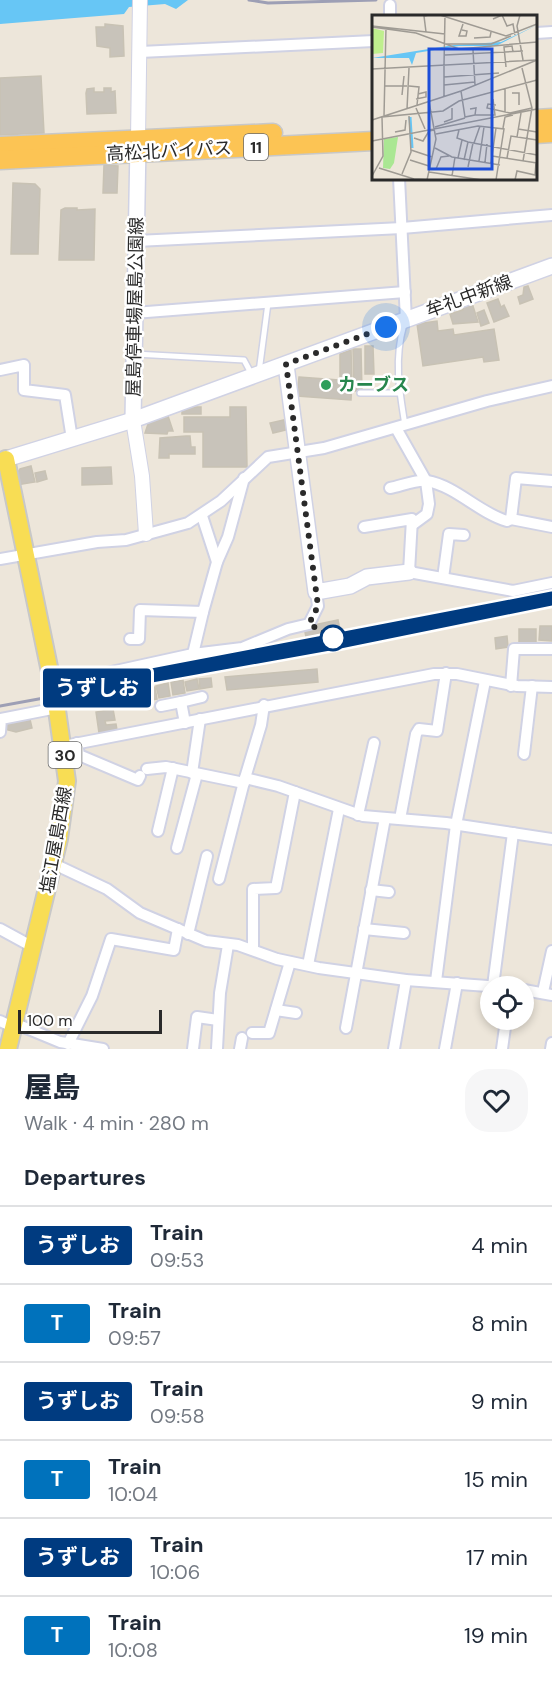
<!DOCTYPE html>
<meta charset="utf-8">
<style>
:root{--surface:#fff;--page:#f6f6f7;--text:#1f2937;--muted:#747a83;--line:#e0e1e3}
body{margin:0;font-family:"DM Sans","Noto Sans JP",sans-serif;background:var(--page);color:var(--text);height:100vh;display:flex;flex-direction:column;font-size:22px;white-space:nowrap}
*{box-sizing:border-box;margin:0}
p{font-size:20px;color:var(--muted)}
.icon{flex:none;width:33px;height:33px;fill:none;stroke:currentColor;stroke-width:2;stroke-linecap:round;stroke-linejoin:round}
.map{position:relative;height:1049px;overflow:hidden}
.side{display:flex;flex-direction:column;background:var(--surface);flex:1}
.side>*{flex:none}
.badge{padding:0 12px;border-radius:4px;font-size:21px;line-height:39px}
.controls{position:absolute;left:480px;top:976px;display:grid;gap:12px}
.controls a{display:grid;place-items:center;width:54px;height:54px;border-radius:50%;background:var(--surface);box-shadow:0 3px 9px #0003;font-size:30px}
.scale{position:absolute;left:18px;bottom:15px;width:144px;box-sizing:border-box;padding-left:6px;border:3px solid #2a2a2a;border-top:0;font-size:16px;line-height:21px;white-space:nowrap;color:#2a2a2a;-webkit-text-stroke:4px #fff;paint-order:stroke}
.you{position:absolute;width:30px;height:30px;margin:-15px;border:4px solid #fff;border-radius:50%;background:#1a73e8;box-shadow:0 0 0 9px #1a73e833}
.map>.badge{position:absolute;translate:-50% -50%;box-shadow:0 0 0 3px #fff}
h2{padding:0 24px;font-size:22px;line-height:54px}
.round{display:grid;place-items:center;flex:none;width:63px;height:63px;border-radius:24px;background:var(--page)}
.head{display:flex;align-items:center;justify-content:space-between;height:102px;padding:0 24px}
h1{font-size:28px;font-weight:800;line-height:45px}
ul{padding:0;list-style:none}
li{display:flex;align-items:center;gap:18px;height:78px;padding:0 24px;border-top:2px solid var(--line)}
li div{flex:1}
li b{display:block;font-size:22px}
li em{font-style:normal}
li .badge{min-width:66px;font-weight:700;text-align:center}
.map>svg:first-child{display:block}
</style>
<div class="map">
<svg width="552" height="1049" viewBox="0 0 552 1049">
<rect width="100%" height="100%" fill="#ede6da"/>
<!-- water -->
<polygon fill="#67c6f5" points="0,0 188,0 176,9 165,4 129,7 124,14 0,24"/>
<!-- building -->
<g fill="#c8c3ba" stroke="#c8c2b4" stroke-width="1.5">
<polygon points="105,24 123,26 124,56 110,57 110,48 97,46 96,27 105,27"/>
<polygon points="41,76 44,133 0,135 0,78"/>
<polygon points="94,88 94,92 104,92 104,88 111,88 111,92 115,91 116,113 87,114 86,93 87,89"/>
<polygon points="104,165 118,166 117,193 103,193"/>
<polygon points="13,183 35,184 40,189 38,254 11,254"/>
<polygon points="65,208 77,208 77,210 95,209 94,260 59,260 61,210"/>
<polygon points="528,286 533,299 520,304 518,297 523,295 524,287"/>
<polygon points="498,299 501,307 504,305 509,316 494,322 487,303"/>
<polygon points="472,303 478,322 453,324 450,314 463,310 462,307"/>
<polygon points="484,310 489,323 481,326 477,313"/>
<polygon points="437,321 438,331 453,329 454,335 494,329 499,360 484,362 483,357 423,366 417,324"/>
<polygon points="365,346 373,346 374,374 365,374"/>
<polygon points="353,349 361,349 362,391 354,391"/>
<polygon points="351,350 352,381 340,380 340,354"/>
<polygon points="299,377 352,381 351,400 297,396"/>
<rect x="182" y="407" width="19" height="7"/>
<polygon points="230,407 246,407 247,467 203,467 203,432 184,432 184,417 230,417"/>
<polygon points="168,416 173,431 168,431 167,434 145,433 149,421"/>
<polygon points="284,420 286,430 273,433 270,423"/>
<polygon points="186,436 190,436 191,447 195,447 195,454 169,454 169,458 159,458 160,438"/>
<polygon points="31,466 35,482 17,485 16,476 20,469"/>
<polygon points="111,467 112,484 82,485 82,468"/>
<polygon points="45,471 47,479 37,482 35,473"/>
<polygon points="338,620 340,630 306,637 304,627"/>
<polygon points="540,626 552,626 552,641 539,640"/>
<rect x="519" y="629" width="17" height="14"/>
<polygon points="507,636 508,647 496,649 495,638"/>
<polygon points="317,669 318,682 227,690 225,677"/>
<polygon points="211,678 212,687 200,689 199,679"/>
<polygon points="197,679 199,689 187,691 185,682"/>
<polygon points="183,680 185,693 173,695 171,682"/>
<polygon points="168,683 170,696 159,698 156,686"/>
<polygon points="155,687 157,699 143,701 141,689"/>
<polygon points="113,709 115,720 105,721 106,725 116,724 117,730 99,733 96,712"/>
<polygon points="29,715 32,728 16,732 4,729 4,724"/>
</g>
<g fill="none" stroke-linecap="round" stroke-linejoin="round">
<defs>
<g id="service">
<path d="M404,324C394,359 399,389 405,425"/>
<polyline points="135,354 244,360 252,375"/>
<polyline points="259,372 268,303"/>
<polyline points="360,393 399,393"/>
</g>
<g id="minor">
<polyline points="390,5 390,16"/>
<polyline points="536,33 552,32"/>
<polyline points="140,52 374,41"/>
<polyline points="399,178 406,320"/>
<polyline points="136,241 402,228 552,215"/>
<polyline points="134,313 405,292"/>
<polyline points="0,370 24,365 24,390 65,395 72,439"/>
<polyline points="396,428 426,481 429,504 427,514 412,525"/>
<polyline points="552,481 516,478 511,519 552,527"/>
<path d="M390,488C401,486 417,479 427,481C456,486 479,513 507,521L511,519"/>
<polyline points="364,527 412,519 409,572 513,591 552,583"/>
<polyline points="0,559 97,542 126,540 188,523 221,501 268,457 324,448 487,401 552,386"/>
<polyline points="217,562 228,537 244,478"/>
<polyline points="443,578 449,534 464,535"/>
<polyline points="130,639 139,639 140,610 203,612 217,562 202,516"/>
<polyline points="193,654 203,612"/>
<polyline points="52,685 193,654 242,648 288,629 309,624 318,606 316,592"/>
<polyline points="511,686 514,649 552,649"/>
<polyline points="181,702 202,697"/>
<polyline points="264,705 261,725 245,778 278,786 363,816 446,823 552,839"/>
<polyline points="161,706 181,702 185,723"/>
<polyline points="0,732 1,719 57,708"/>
<polyline points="77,743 79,755 138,780 140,776"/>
<polyline points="64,746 434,674 457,674 517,686 552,687"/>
<polyline points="524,754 532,686"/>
<polyline points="147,769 166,767 244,783"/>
<polyline points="192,773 200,719"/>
<polyline points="358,815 374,743"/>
<polyline points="400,819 416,734 419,729 437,731 446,673"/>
<polyline points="158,831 173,768"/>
<polyline points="177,848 197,774"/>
<polyline points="54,864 107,889 140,913 206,941 238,945 277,959 319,968 406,980 501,987"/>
<polyline points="219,879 245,778"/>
<polyline points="371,890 389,892"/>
<polyline points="0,929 33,947"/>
<polyline points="364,929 404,933"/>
<polyline points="188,934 207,856"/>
<polyline points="253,949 253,889 276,888 295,792"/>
<polyline points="308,965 339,809"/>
<polyline points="436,981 456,825 485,681"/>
<polyline points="493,986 513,833"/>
<polyline points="524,990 552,995"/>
<polyline points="543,992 552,951"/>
<polyline points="276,1010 296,1013"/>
<polyline points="0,1021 13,1027"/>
<polyline points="14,1023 60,1042 103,1049"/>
<polyline points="346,1028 385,818"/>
<polyline points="252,1033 269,1033 290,962"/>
<polyline points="68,1044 92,996 111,939 174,950 178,929"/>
<polyline points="193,1049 197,1017 218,1020"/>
<polyline points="217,1049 220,993 228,945"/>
<polyline points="240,1049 242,1038"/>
<polyline points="394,1049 406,980"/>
<polyline points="445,1049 457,983"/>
<polyline points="502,1049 506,1020"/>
<polyline points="551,1049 552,1043"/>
</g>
<g id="tertiary">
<polyline points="138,139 140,0"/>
<polyline points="133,420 142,476 146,534"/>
</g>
<g id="secondary">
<polyline points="286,365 316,592 350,586 367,577 409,572"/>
<polyline points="133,420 138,144"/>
<polyline points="6,459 133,420 552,266"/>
</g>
<polyline id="primary" points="0,462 6,459 55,696 67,781 59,839 8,1049"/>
<g id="trunk">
<polyline points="536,119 552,118"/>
<polyline points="536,134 552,133"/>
<polyline points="0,146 273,133"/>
<polyline points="0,160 374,141"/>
</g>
</defs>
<!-- service casing -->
<use href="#service" stroke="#d0d2e4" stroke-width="8"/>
<!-- minor casing -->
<use href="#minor" stroke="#d0d2e4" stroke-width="14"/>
<!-- tertiary casing -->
<use href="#tertiary" stroke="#d0d2e4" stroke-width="16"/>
<!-- secondary casing -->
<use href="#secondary" stroke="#d0d2e4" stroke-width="18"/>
<!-- primary casing -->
<use href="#primary" stroke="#c8c8c8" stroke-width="20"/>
<!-- trunk casing -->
<use href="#trunk" stroke="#c8c8c8" stroke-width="21"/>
<!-- service -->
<use href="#service" stroke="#fff" stroke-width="5"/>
<!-- minor -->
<use href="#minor" stroke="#fff" stroke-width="10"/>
<!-- tertiary -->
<use href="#tertiary" stroke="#fff" stroke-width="14"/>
<!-- secondary -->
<use href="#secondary" stroke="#fff" stroke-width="15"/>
<!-- primary -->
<use href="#primary" stroke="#f8dd54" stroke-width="16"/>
<!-- trunk -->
<use href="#trunk" stroke="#fcc454" stroke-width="18"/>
<!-- rail -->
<g stroke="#9d9fb5" stroke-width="3">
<polyline points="249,0 268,3 376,0"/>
<polyline points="0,706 335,645 552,601"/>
</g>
</g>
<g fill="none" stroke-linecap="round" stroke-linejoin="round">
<defs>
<polyline id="line" points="552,596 152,673 96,688 335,645 552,601"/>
</defs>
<!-- line casing -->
<use href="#line" stroke="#fff" stroke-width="14"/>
<!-- line -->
<use href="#line" stroke="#003b80" stroke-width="9"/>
<!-- walk -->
<polyline stroke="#2a2a2a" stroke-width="6" stroke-dasharray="0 10.8" points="333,638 309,624 318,606 286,364 386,327"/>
</g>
<!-- markers -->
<circle fill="#2e9e5b" stroke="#fff" stroke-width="2" cx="326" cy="385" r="6"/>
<circle fill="#fff" stroke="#003b80" stroke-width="3" cx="333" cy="638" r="12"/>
<g text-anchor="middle" stroke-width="5" stroke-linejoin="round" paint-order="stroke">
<!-- shield labels -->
<g fill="#fff" stroke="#6a6a6a" stroke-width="1.5">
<rect x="244" y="134" width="24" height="26" rx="4.5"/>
<rect x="48.5" y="742" width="33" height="26" rx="4.5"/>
</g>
<g font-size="16" font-weight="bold" fill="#2a2a2a">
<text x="256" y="153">11</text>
<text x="65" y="761">30</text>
</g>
<!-- street labels -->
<g font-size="18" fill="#2a2a2a" stroke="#fff">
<text transform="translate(169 151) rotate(-3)" y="6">高松北バイパス</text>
<text transform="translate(469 296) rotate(-20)" y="6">牟礼中新線</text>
<text transform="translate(135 307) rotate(-89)" y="6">屋島停車場屋島公園線</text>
<text transform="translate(56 840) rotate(-80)" y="6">塩江屋島西線</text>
</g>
<!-- leisure labels -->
<g font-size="18" font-weight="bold" fill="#27864d" stroke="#fff" text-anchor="start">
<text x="338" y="391">カーブス</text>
</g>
</g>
<!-- overview -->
<g transform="translate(372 15)">
<rect width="165" height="165" fill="#ede6da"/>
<path d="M26,122L22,148L18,154L11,153L12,124Z" fill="#aae793"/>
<path d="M0,13L12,16L11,38L0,39Z" fill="#bfef8e"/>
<path d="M165,10L124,31H87L44,38L40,50L37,43H0L82,30L129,27Z" fill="#67c6f5"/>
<path fill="none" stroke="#67c6f5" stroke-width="3" d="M38,102L40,133"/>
<path fill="none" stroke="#9f9b94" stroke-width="1.5" d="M68,0L134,21L165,9M148,0L145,11L151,45M121,4L130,0L135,11L141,9L143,20M0,11L73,19M0,12L44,18L87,34L165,27M90,15L95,16L94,21H87L91,9M54,17L52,1L57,0M102,23L118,22L119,17M73,29H119L139,21M101,35L103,70M73,40L151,36M72,50L73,0M134,52L132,32L140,31L141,37M150,53L160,93L151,146M0,54L165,45M72,62L127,58M72,70L103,67M12,71H35M37,71L47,72L45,90M133,74V97M89,76L93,102L103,100M140,78H147V90M30,80L32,61M72,82V50M44,84L54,82V77L46,79M124,90L116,89L115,93L138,98L160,93M44,93L53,114M35,94L37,53M98,94L104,93L103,100H123L121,84M12,101L14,12M0,105L89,76L165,45M72,107L80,104V93M63,112L93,103M131,113L133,102L141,100M146,114L165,117M87,115L85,123L96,127L165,140M23,117L33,115L34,105M64,119L106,111L132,114L124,165M145,122L149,98M42,123L51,126L57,116L62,115M0,126L165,94M102,128L108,111M63,133L80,142L128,150M39,135L60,142M120,141L165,148M86,143L90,125M135,143L139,121L165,125M38,145L57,151M92,145L96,127M107,146L112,112M113,147L115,129M119,148L124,113M96,152L101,128M7,153L42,164L61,165M64,154L69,142L77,141M57,157L110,165M30,159L39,137L37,101M0,161L11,141L10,102L71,96L87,86L165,65M80,161L83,142M55,165L64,124L57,87M143,165L145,156L163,160L164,148"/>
<path fill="#1d4ed8" fill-opacity="0.15" stroke="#1d4ed8" stroke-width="3" d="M57,34H120V154H57Z"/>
<rect width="165" height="165" fill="none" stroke="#2a2a2a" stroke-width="3"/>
</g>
</svg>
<div class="controls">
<a><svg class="icon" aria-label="locate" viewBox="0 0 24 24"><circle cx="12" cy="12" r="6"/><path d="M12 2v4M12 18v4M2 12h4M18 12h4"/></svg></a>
</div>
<div class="scale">100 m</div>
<div class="you" style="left:386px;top:327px"></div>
<b class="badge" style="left:97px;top:688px;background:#003b80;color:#fff">うずしお</b>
</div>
<section class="side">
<div class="head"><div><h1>屋島</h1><p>Walk · 4 min · 280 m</p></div><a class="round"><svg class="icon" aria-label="heart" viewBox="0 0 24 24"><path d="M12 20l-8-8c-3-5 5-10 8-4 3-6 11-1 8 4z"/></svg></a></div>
<h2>Departures</h2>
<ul>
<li><span class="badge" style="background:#003b80;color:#fff">うずしお</span><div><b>Train</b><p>09:53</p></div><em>4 min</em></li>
<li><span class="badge" style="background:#0072bc;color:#fff">T</span><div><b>Train</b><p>09:57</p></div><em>8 min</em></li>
<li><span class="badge" style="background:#003b80;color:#fff">うずしお</span><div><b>Train</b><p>09:58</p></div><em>9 min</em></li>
<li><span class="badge" style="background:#0072bc;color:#fff">T</span><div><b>Train</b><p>10:04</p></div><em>15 min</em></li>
<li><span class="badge" style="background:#003b80;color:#fff">うずしお</span><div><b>Train</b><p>10:06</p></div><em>17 min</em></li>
<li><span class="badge" style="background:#0072bc;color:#fff">T</span><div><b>Train</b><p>10:08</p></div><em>19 min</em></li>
</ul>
</section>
